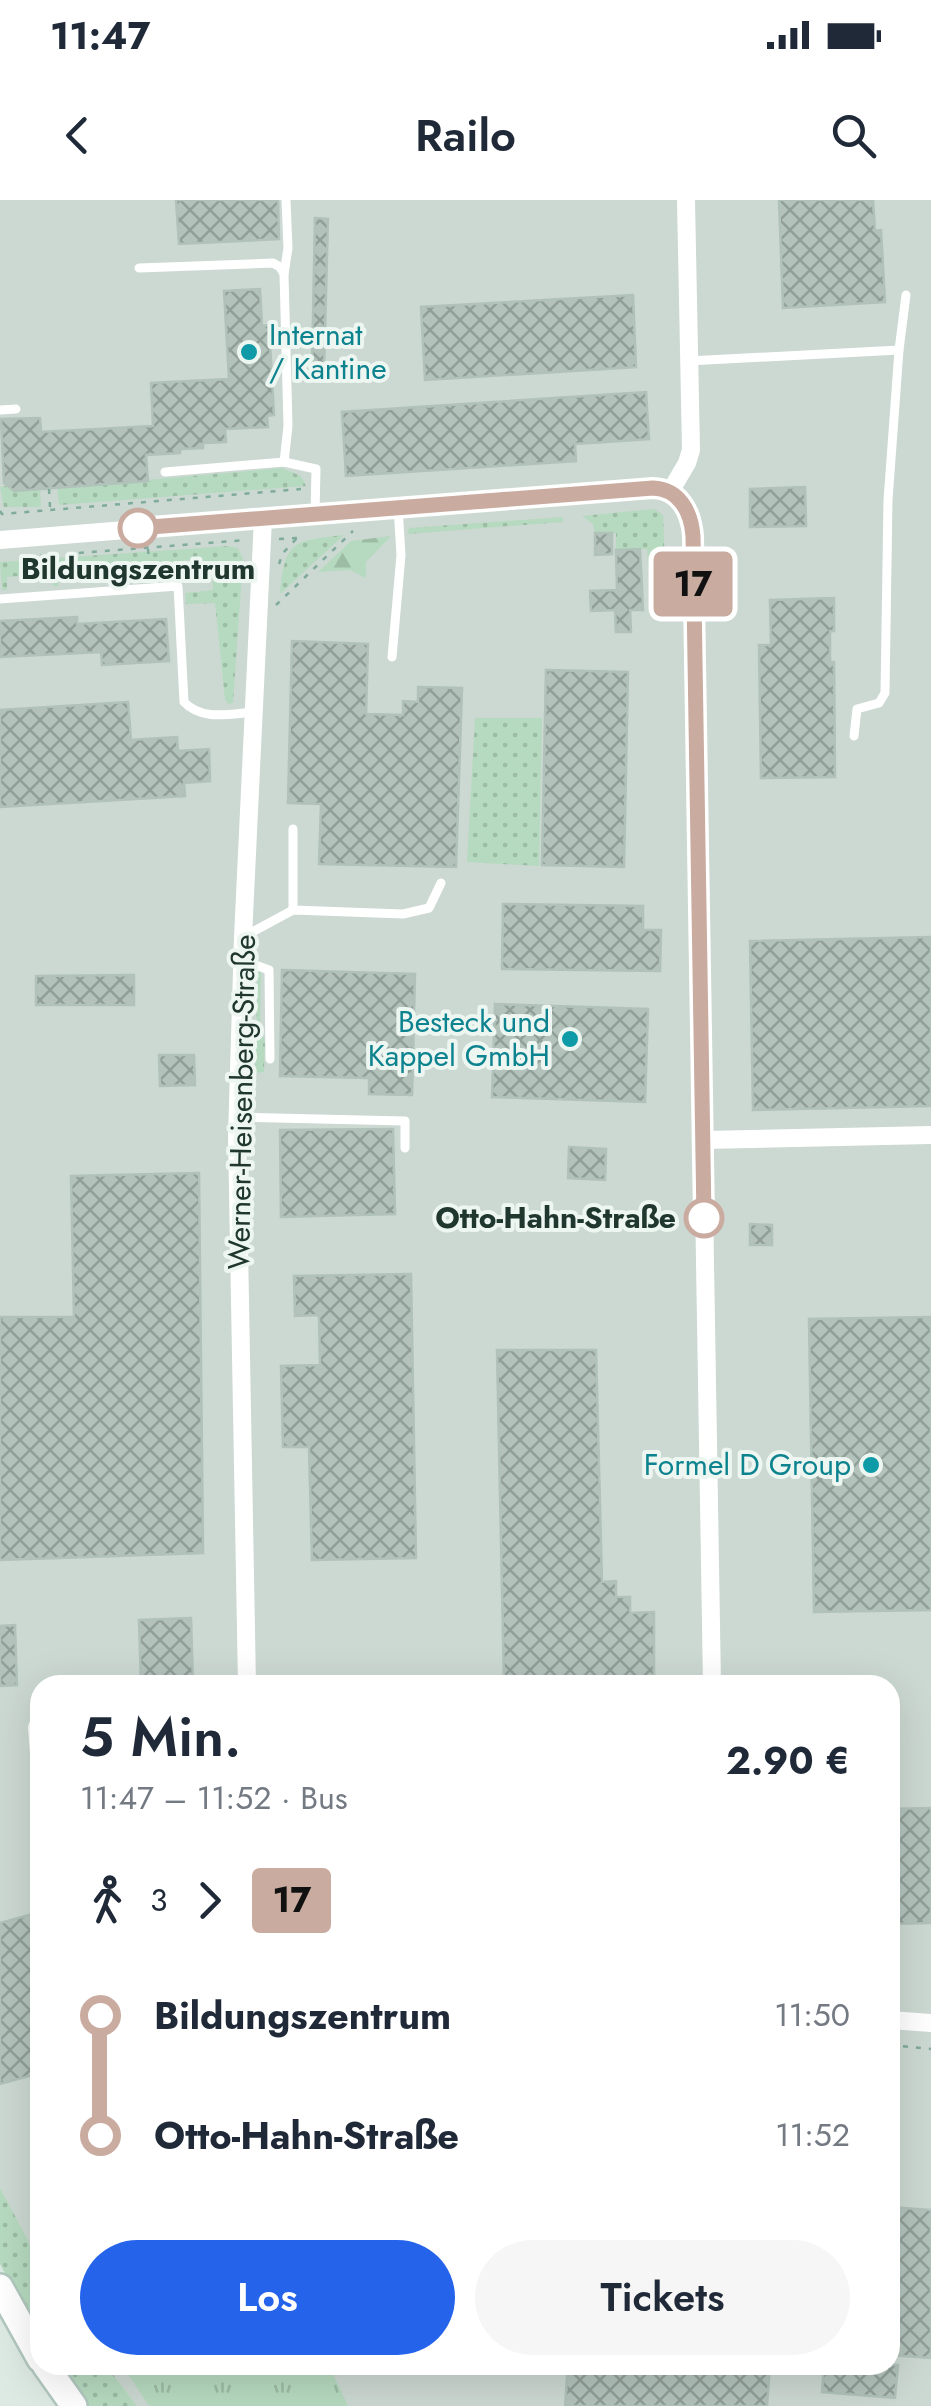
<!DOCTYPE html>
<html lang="de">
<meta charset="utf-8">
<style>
:root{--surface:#fff;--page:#f6f6f7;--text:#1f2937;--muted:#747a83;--accent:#2563eb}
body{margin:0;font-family:Jost,sans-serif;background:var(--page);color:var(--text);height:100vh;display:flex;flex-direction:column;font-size:38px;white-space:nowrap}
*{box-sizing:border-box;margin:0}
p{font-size:32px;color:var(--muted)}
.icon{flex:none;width:55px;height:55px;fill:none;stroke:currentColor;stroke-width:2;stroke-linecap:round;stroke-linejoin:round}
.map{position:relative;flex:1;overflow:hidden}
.panel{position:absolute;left:30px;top:1475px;width:870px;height:700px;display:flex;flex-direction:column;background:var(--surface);border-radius:30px;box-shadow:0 10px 40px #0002}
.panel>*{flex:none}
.badge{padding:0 20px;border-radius:8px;font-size:35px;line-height:65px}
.map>.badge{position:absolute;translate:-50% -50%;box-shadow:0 0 0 5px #fff}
.legs{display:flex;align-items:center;gap:15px;height:110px;padding:0 50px;font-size:32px}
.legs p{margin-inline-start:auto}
.head{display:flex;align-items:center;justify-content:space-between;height:170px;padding:0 50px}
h1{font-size:55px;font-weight:600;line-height:75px}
.action{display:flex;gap:20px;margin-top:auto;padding:20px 50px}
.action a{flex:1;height:115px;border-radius:60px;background:var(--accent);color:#fff;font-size:40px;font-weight:600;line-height:115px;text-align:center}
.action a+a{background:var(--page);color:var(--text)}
ul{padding:0 50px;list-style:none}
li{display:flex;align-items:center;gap:35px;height:120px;font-size:38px}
li i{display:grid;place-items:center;width:15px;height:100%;margin:0 12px;background:currentColor}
li i::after{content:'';width:25px;height:25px;margin:-12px;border:8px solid;border-radius:50%;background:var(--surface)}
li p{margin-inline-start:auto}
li:first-child i{background:linear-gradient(#0000 50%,currentColor 0)}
li:last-child i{background:linear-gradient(currentColor 50%,#0000 0)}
.status{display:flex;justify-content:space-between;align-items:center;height:70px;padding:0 50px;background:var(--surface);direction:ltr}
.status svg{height:28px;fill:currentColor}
header{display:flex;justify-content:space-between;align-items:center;height:130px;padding:0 50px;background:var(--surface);font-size:45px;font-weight:600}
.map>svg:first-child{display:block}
</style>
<div class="status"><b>11:47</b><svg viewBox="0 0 49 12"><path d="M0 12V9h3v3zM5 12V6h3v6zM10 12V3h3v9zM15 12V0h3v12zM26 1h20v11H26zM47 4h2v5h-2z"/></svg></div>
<header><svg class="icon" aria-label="back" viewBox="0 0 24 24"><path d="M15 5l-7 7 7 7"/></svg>Railo<svg class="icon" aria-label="search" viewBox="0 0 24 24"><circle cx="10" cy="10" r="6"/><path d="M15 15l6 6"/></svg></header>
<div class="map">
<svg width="931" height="2206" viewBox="0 0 931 2206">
<defs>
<pattern id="grass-dots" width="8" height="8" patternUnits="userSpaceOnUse" patternTransform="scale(2.5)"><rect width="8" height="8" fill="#b6dabf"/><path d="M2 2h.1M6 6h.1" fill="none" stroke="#9cbca4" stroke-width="1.8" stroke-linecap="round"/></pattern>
<pattern id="forest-firs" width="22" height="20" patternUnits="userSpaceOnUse" patternTransform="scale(2.5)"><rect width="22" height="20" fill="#b6dabf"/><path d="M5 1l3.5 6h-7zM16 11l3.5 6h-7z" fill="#9cbca4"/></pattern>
<pattern id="park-tufts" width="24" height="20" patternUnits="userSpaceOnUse" patternTransform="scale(2.5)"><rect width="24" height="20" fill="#b6dabf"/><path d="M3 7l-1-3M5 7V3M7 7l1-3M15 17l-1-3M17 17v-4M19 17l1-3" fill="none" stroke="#9cbca4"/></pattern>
<pattern id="building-cross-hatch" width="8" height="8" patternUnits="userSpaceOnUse" patternTransform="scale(2.5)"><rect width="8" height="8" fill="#b3c3bc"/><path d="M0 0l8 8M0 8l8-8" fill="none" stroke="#919f99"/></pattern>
</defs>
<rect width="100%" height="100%" fill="#dde9e3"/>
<!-- built -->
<polygon fill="#ccd8d2" points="0,0 931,0 931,2206 137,2206 106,2165 890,2165 890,1485 40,1485 40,2063 6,2002 0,1988"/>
<!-- grass -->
<g fill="url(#grass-dots)">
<polygon points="282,268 301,276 306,286 59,305 57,288"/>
<polygon points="6,286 14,291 40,289 41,307 4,307 0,287"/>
<polygon points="654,309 663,315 665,366 648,366 647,349 616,350 616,333 595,333 593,324 582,316"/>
<polygon points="563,317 563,322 408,334 409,328"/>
<path d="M344,335L280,394C285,340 293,341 344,335Z"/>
<polygon points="228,346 238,348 243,359 233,503 228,504 225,499 215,403 186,404 185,393 213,390 212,372 203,372 202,359 158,363 159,374 154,375 152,364 108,368 108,382 103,382 101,369 58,372 58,386 53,386 51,373 7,377 7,390 2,390 0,362"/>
<polygon points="475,518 542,518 539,666 467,662"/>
<polygon points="258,771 261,772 260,834 265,839 264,872 255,873"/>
<polygon points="0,1988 40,2063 40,2136 0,2064"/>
<polygon points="58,2165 106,2165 137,2206 86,2206"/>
</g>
<!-- forest -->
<polygon fill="url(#forest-firs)" points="391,336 366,362 366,378 350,370 318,372 351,341"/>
<!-- park -->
<polygon fill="url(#park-tufts)" points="122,2165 329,2165 348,2206 149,2206"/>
<!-- building -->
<g fill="url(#building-cross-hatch)" stroke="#b0c2ba" stroke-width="2.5">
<polygon points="176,0 278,0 279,39 179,44"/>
<polygon points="779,0 873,0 875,31 881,30 885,102 783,108"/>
<polygon points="315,18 328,19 324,167 312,167"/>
<polygon points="260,89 262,126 269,125 274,215 267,216 268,227 225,229 226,242 203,243 203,248 180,249 180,253 146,255 148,281 14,291 4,283 1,219 40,218 41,232 153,226 151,183 229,179 224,91"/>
<polygon points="633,95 636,167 425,180 421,107"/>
<polygon points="646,192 649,239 575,244 576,261 346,276 342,212"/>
<polygon points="805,287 806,326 750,327 750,289"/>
<polygon points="595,333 612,333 612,354 595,355"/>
<polygon points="640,349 643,410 630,410 631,432 616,432 615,410 591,411 590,391 617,390 616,350"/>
<polygon points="834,398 834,431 830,431 830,462 834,462 835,577 761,578 759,445 771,445 770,400"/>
<polygon points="77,417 77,424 166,419 169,461 102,465 101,452 0,457 0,421"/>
<polygon points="292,441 368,444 366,514 403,515 403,501 418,502 418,487 462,488 456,667 319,664 321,604 288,603"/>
<polygon points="546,470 628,472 624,667 542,665"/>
<polygon points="128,502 131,540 177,537 178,551 209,549 210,581 184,583 185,596 0,607 0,510"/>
<polygon points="503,704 643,706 643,730 661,730 660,771 502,769"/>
<polygon points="931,737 931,906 753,910 750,741"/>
<polygon points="282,770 415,774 412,895 369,894 369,878 280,876"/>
<polygon points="134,775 134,805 36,805 36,776"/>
<polygon points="495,804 648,809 645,902 492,897"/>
<polygon points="159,855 194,855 195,885 160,886"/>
<polygon points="393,929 395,1014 281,1017 280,930"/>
<polygon points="569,947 606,949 605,980 568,978"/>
<polygon points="199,973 203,1353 0,1360 0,1117 74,1117 71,976"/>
<polygon points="750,1024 772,1025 772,1045 750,1045"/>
<polygon points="411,1074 416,1358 312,1360 309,1247 283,1247 281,1166 320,1165 319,1115 295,1116 294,1076"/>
<polygon points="931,1117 931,1410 814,1412 809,1119"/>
<polygon points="497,1150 596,1150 602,1382 616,1381 616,1397 630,1397 630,1413 654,1412 654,1485 504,1485"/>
<polygon points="191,1418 193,1483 141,1484 139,1420"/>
<polygon points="15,1425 17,1485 0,1486 0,1426"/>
<polygon points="931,1608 931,1723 890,1724 890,1609"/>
<polygon points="40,1712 40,1873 0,1884 0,1723"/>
<polygon points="890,2007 931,2010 931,2158 890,2155"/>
<polygon points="568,2165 770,2165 767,2206 565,2206"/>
<polygon points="824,2165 898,2165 895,2198 822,2192"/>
</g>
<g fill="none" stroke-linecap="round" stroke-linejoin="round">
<defs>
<g id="secondary">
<polyline points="0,2087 40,2159"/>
<polyline points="45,2165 74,2206"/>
</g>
</defs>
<!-- secondary casing -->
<use href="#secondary" stroke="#b1c8bf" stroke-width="30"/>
<!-- path -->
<g stroke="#7fab9c" stroke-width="2.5" stroke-dasharray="5 8" stroke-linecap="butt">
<polyline points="49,289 50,307"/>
<polyline points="0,311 2,314 301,289"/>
<polyline points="279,339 297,338"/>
<polyline points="148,349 150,376"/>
<polyline points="40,356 246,340"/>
<polyline points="279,364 283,353 297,338"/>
<polyline points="276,405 353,331"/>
<polyline points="890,1845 931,1849"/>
</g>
<!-- lane -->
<g stroke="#fff" stroke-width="9">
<polyline points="139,68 273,63 280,67 284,74"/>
<polyline points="688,161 899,150 906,95"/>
<polyline points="0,210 16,209"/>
<polyline points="284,262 288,226 284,74 288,48 286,0"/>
<polyline points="165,272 284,262 316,269 315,314"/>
<path d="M0,399L178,386L184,502C202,521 229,514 254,512"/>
<polyline points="392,457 401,355 398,307"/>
<polyline points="854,536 857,509 879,503 885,493 888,300 899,150"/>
<polyline points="293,710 293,629"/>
<polyline points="243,737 293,710 403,714 429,708 441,683"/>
<polyline points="242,760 269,770 270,859"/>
<polyline points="238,917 405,921 405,948"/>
</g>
<!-- street -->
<g stroke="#fff" stroke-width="18">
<polyline points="670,292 687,263 691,250 686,0"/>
<path d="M0,340L653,288C679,290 691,311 693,336L712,1485"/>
<polyline points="703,940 931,935"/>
<polyline points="247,1485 237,937 243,737 263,318"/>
<polyline points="37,1527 40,1566"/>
<polyline points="890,1820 931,1823"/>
</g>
<!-- secondary -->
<use href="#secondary" stroke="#fff" stroke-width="25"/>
</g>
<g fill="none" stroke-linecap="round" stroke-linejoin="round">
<defs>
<path id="line-1" d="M138,328L653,288C679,289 691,311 693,336L704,1018"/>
</defs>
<!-- line-1 casing -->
<use href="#line-1" stroke="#fff" stroke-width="22"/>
<!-- line-1 -->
<use href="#line-1" stroke="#c9aba0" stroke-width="15"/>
</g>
<!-- markers -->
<g fill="#0f9aa8" stroke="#edf6f1" stroke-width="4">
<circle cx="249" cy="152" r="10"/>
<circle cx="570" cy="839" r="10"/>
<circle cx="871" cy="1265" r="10"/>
</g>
<g fill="#fff" stroke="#c9aba0" stroke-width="5">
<circle cx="138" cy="328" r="18"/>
<circle cx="704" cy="1018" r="18"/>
</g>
<g text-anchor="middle" stroke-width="8" stroke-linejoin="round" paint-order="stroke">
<!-- culture labels -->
<g font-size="30" fill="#0d838f" stroke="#edf6f1" text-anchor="end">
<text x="269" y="145" text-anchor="start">Internat<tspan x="269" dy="34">/ Kantine</tspan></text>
<text x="550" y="832">Besteck und<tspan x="550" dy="34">Kappel GmbH</tspan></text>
<text x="851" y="1275">Formel D Group</text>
</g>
<!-- stop labels -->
<g font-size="30" font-weight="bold" fill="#203730" stroke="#edf6f1">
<text x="138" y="379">Bildungszentrum</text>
<text x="676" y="1028" text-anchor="end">Otto-Hahn-Straße</text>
</g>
<!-- street labels -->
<g font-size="30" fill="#203730" stroke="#edf6f1">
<text transform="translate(242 902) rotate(-89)" y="10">Werner-Heisenberg-Straße</text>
</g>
</g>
</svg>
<b class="badge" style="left:693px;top:384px;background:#c9aba0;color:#111">17</b>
<section class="panel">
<div class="head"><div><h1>5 Min.</h1><p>11:47 – 11:52 · Bus</p></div><b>2.90 €</b></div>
<div class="legs"><svg class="icon" aria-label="walk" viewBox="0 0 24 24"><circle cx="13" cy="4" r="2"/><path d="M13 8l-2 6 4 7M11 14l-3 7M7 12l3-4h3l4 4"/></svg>3<svg class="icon" aria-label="forward" viewBox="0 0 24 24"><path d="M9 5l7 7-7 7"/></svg><b class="badge" style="background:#c9aba0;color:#111">17</b></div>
<ul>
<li><i style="color:#c9aba0"></i><b>Bildungszentrum</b><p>11:50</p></li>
<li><i style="color:#c9aba0"></i><b>Otto-Hahn-Straße</b><p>11:52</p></li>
</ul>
<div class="action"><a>Los</a><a>Tickets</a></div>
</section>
</div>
